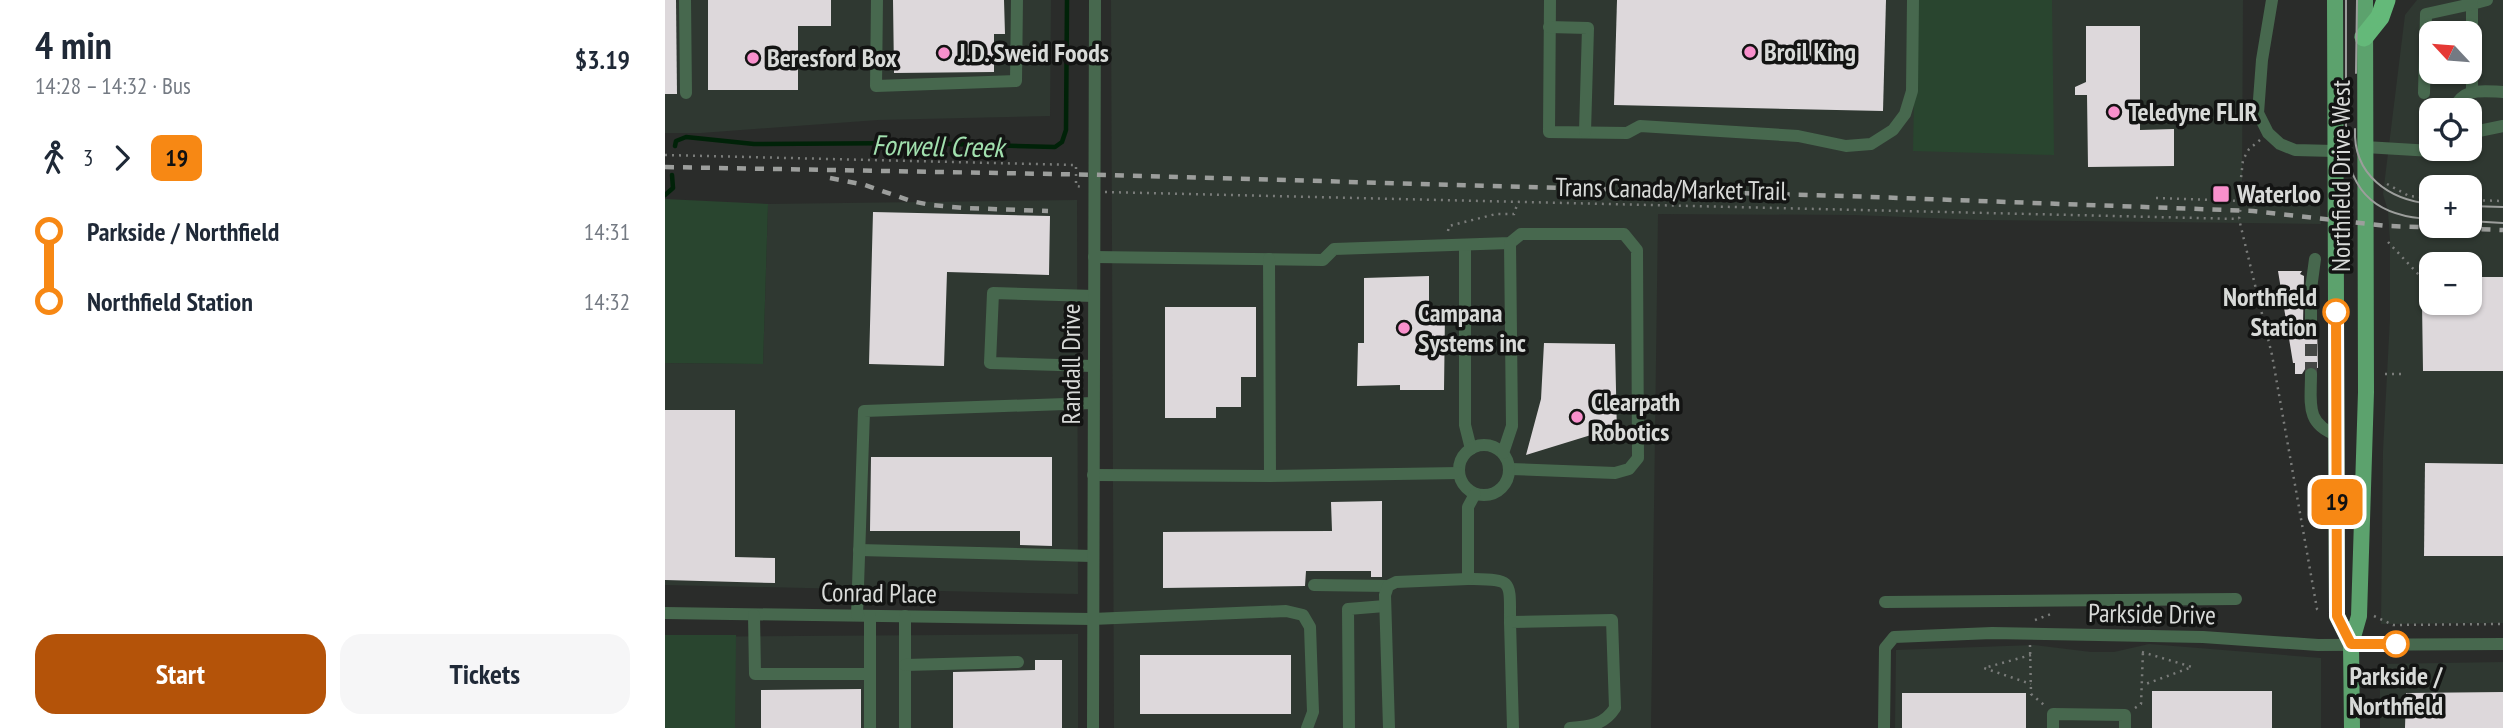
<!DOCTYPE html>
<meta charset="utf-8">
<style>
:root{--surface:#fff;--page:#f6f6f7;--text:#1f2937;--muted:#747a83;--accent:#b45309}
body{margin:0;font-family:"PT Sans Narrow",sans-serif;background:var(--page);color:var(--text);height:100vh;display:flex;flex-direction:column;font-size:26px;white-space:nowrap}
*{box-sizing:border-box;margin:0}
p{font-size:23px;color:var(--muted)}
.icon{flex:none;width:38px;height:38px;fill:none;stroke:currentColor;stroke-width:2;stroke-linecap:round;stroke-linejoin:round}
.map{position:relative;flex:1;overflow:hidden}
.sheet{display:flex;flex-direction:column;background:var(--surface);width:665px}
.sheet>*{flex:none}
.badge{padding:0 14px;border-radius:10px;font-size:24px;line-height:46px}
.needle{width:46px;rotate:296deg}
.buttons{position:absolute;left:1754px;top:21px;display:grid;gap:14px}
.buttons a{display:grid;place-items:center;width:63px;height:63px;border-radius:14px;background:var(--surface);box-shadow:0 2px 5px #0004;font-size:35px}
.map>.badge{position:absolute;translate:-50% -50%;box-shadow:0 0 0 4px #fff}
.legs{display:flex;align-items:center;gap:10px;height:77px;padding:0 35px;font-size:23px}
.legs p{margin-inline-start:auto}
.summary{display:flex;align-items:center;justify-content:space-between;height:119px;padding:0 35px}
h1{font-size:38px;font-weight:700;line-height:52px}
.cta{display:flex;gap:14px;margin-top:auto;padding:14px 35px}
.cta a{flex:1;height:80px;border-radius:21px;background:var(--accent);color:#fff;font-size:28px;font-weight:700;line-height:80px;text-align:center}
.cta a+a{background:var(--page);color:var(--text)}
ul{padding:0 35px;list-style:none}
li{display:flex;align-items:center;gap:24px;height:70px;font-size:26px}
li i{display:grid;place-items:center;width:10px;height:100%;margin:0 9px;background:currentColor}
li i::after{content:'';width:18px;height:18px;margin:-9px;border:5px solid;border-radius:50%;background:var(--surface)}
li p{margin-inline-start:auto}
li:first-child i{background:linear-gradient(#0000 50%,currentColor 0)}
li:last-child i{background:linear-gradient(currentColor 50%,#0000 0)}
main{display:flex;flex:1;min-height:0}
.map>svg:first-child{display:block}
</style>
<main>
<section class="sheet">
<div class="summary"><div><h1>4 min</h1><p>14:28 – 14:32 · Bus</p></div><b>$3.19</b></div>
<div class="legs"><svg class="icon" aria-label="walk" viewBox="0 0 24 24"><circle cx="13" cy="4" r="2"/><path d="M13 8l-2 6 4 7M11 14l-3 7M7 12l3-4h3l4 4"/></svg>3<svg class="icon" aria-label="forward" viewBox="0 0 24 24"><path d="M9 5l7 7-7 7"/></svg><b class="badge" style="background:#f78814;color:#111">19</b></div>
<ul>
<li><i style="color:#f78814"></i><b>Parkside / Northfield</b><p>14:31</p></li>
<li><i style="color:#f78814"></i><b>Northfield Station</b><p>14:32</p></li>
</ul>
<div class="cta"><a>Start</a><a>Tickets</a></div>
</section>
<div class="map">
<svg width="1838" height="728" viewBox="0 0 1838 728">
<rect width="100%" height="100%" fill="#2a2c2a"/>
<!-- built -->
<g fill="#2f3831" fill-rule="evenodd">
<polygon points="0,0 386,0 385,116 213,120 36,133 0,133"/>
<polygon points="446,0 1578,0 1577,186 1654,190 1656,224 1316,220 1188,215 993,214 986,728 449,728"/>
<path d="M1752,0H1838V623L1716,624L1718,451L1725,318V241L1723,211L1718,194L1740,15ZM1766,33H1804V72H1766ZM1766,110H1804V149H1766ZM1766,187H1804V226H1766ZM1766,264H1804V303H1766Z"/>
<polygon points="412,200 413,594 0,585 0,363 98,364 103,204"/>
<polygon points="413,634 413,728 0,728 0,637"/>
<polygon points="1484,644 1656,658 1656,728 1230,728 1231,650 1369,645 1426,652 1449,652"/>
<polygon points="1838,662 1838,728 1715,728 1715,664"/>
</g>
<!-- green -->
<g fill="#29452f">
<polygon points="1251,0 1387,0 1389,155 1248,151"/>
<polygon points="0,199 103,204 98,364 0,363"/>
<polygon points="0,635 71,635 70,728 0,728"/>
</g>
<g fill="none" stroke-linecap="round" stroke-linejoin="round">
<!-- stream -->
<g stroke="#002208" stroke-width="4.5">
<polyline points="10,146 11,141 21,137 89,144 251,143 390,147 397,142 401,130 402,0"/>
<polyline points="0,195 8,188 7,175"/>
</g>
</g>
<!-- building -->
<g fill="#ddd8db">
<polygon points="0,0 11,0 12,94 0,94"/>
<polygon points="43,0 166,0 166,26 133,26 133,90 43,90"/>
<polygon points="228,0 339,0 340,34 329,34 329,72 229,73"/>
<polygon points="952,0 1221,0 1218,111 949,105"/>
<polygon points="1421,26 1475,26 1475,130 1509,129 1509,166 1423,167 1422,95 1410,95 1410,87 1421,82"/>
<polygon points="208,212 385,216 384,275 282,272 279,366 204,364"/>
<polygon points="1613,271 1637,271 1635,274 1639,276 1638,324 1645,329 1652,326 1653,368 1642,366 1637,374 1630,374 1630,363 1628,363"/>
<polygon points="764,276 764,313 780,313 779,390 735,390 735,385 692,386 693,343 699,343 699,278"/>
<polygon points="1804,277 1838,277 1838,371 1758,371 1757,303 1804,303"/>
<polygon points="500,307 591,307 591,377 576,377 576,407 551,407 551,418 500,418"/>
<polygon points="879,343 950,344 952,435 926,435 861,455 876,399"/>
<polygon points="0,410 70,410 70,557 110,558 110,583 0,580"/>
<polygon points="206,457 387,457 387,546 355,545 355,531 205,531"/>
<polygon points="1760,463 1838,464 1838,556 1759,556"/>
<polygon points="717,501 717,577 706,577 706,571 641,571 640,586 498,588 498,532 667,531 666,502"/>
<rect x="475" y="655" width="151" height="59"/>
<polygon points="370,660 397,660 397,728 288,728 288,672 370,670"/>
<polygon points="196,689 196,728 96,728 96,690"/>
<rect x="1487" y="691" width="120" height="37"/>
<polygon points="1838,692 1838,728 1740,728 1741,693"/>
<rect x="1237" y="693" width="124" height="35"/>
</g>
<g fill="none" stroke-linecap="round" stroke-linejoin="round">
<!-- minor-tunnel -->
<polyline stroke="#444644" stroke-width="12" stroke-dasharray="12 6" stroke-linecap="butt" points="1646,374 1646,320"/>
<!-- path -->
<g stroke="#7a7c7a" stroke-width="2.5" stroke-dasharray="2 5" stroke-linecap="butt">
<polyline points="1595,140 1584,149 1578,160 1576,178 1578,191 1574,219 1607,355 1652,609 1656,613"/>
<polyline points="0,155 411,165 411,186 417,187"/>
<polyline points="1722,184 1744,196 1766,198"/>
<polyline points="1578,191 1656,192"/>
<polyline points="440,192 1574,219"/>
<polyline points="1491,198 1575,201"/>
<polyline points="1804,200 1838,201"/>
<polyline points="783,231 784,226 831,214 849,214 853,202"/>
<polyline points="1723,242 1754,275"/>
<polyline points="1720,374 1740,374"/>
<polyline points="1458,614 1477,622"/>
<polyline points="1709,616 1728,625 1838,624"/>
<polyline points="1370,620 1386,614"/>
<polyline points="1365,645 1366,694 1379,705"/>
<polyline points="1477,652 1527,667 1478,685"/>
<polyline points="1366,655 1319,668 1366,684"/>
<polyline points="1470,708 1476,704 1478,651"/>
</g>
<!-- minor -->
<g stroke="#47684e" stroke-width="12">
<polyline points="20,0 21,93"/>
<polyline points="212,0 211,86 351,81 352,0"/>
<polyline points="885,0 884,132 962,133 975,126 1133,136 1181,146 1206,144 1228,130 1240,114 1247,91 1248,0"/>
<polyline points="1607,0 1597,60 1593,113 1603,133 1615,144 1630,150 1669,151"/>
<polyline points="884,27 923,28 920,132"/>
<polyline points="1807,91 1807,4 1822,0"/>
<polyline points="1759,93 1761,14 1807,4"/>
<path d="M1788,110C1798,87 1816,91 1838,92"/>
<polyline points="1804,133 1838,126"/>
<polyline points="1700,147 1767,151 1771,149"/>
<polyline points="800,245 800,425 806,449"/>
<polyline points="429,257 658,260 669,249 845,243 856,234 959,234 972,250 973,458 964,469 950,473 845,469"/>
<polyline points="604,259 605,476"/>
<polyline points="1646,320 1646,289 1650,259"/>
<polyline points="428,366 325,363 328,293 429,296"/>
<path d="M1646,374C1646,403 1640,424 1672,435"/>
<circle cx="819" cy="470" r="25"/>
<polyline points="838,453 847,426 845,243"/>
<polyline points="428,475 605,476 794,473"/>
<polyline points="194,550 427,556"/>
<path d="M803,579C848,580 845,578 845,622"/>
<polyline points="649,585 723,586"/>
<polyline points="1220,602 1571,599"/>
<polyline points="0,613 427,619 621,611 638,615 645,627 648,712 642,728"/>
<polyline points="89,615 90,674 205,674"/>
<polyline points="192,615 199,411 428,403"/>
<polyline points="205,616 205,728"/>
<polyline points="240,616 240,728"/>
<polyline points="240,665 353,662"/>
<polyline points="428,728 430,0"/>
<polyline points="684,728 683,609 720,606"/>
<polyline points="724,728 720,595 723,586 731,582 803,579 803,507 810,494"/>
<path d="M848,728L845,622L947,620L950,708C939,725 924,727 905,728"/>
<polyline points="1219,728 1220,648 1229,637 1327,633 1538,637 1653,645 1838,644"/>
<polyline points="1388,728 1388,714 1460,715 1460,728"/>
</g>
<!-- major -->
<g stroke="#5ca26d" stroke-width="16">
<polyline points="1670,0 1672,616 1686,644"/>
<polyline points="1687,728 1686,644 1694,616 1701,392 1700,0"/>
</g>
<!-- highway -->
<polyline stroke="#64b979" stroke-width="19" points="1699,37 1715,17 1721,0"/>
<!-- tram -->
<g stroke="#9c9e9c" stroke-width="2">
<path d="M1681,0V143C1685,195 1715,217 1766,219"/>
<polyline points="1691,73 1692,0"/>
<path d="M1690,129C1688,175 1724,200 1766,204"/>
<polyline points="1804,206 1838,207"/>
<polyline points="1804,221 1838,223"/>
</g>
<!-- rail -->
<g stroke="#9c9e9c" stroke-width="4.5" stroke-dasharray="9 9" stroke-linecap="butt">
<polyline points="0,167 442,175 1180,196 1588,211 1723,226 1838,230"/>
<polyline points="165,178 200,185 246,201 266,205 299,208 383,211"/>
</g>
</g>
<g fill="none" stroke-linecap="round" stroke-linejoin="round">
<defs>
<polyline id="line-1" points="1671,312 1672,616 1686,644 1731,644"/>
</defs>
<!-- line-1 casing -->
<use href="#line-1" stroke="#fff" stroke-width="16"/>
<!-- line-1 -->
<use href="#line-1" stroke="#f78814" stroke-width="10"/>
</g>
<!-- markers -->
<g fill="#f890cc" stroke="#131413" stroke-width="2.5">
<circle cx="1085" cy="52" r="7"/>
<circle cx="279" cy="53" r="7"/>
<circle cx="88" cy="58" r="7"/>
<circle cx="1449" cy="112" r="7"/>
<rect x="1547" y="185" width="18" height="18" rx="3.5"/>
<circle cx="739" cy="328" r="7"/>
<circle cx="912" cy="417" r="7"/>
</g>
<g fill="#fff" stroke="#f78814" stroke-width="3.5">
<circle cx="1671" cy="312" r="12"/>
<circle cx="1731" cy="644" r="12"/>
</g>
<g text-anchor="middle" stroke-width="7" stroke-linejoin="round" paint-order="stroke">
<!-- poi labels -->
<g font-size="26" font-weight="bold" fill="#d8dad8" stroke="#131413" text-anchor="start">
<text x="1099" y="61">Broil King</text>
<text x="293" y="62">J.D. Sweid Foods</text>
<text x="102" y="67">Beresford Box</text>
<text x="1463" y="121">Teledyne FLIR</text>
<text x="1572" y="203">Waterloo</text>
<text x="753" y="322">Campana<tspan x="753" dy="30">Systems inc</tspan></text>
<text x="926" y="411">Clearpath<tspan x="926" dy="30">Robotics</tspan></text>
</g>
<!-- street labels -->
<g font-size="26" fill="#d8dad8" stroke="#131413">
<text transform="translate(1676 176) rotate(-90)" y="9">Northfield Drive West</text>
<text transform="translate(1006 189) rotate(1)" y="9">Trans Canada/Market Trail</text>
<text transform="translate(406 364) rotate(-90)" y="9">Randall Drive</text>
<text transform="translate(214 593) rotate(1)" y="9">Conrad Place</text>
<text transform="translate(1487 614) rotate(1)" y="9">Parkside Drive</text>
</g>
<!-- stop labels -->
<g font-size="26" font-weight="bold" fill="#d8dad8" stroke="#131413" text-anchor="end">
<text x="1652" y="306">Northfield<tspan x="1652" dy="30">Station</tspan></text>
<text x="1731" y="685" text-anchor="middle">Parkside /<tspan x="1731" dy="30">Northfield</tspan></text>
</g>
<!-- water labels -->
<g font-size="28" font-style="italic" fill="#a1e0ae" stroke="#131413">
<text transform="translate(273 146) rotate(1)" y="10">Forwell Creek</text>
</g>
</g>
</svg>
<div class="buttons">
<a><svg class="needle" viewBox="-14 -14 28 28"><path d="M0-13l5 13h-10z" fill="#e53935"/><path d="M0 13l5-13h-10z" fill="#747a83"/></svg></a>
<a><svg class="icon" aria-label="locate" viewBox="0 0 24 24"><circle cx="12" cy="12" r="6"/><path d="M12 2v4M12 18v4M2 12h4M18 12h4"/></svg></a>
<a>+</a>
<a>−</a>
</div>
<b class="badge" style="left:1672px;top:502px;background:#f78814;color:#111">19</b>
</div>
</main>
